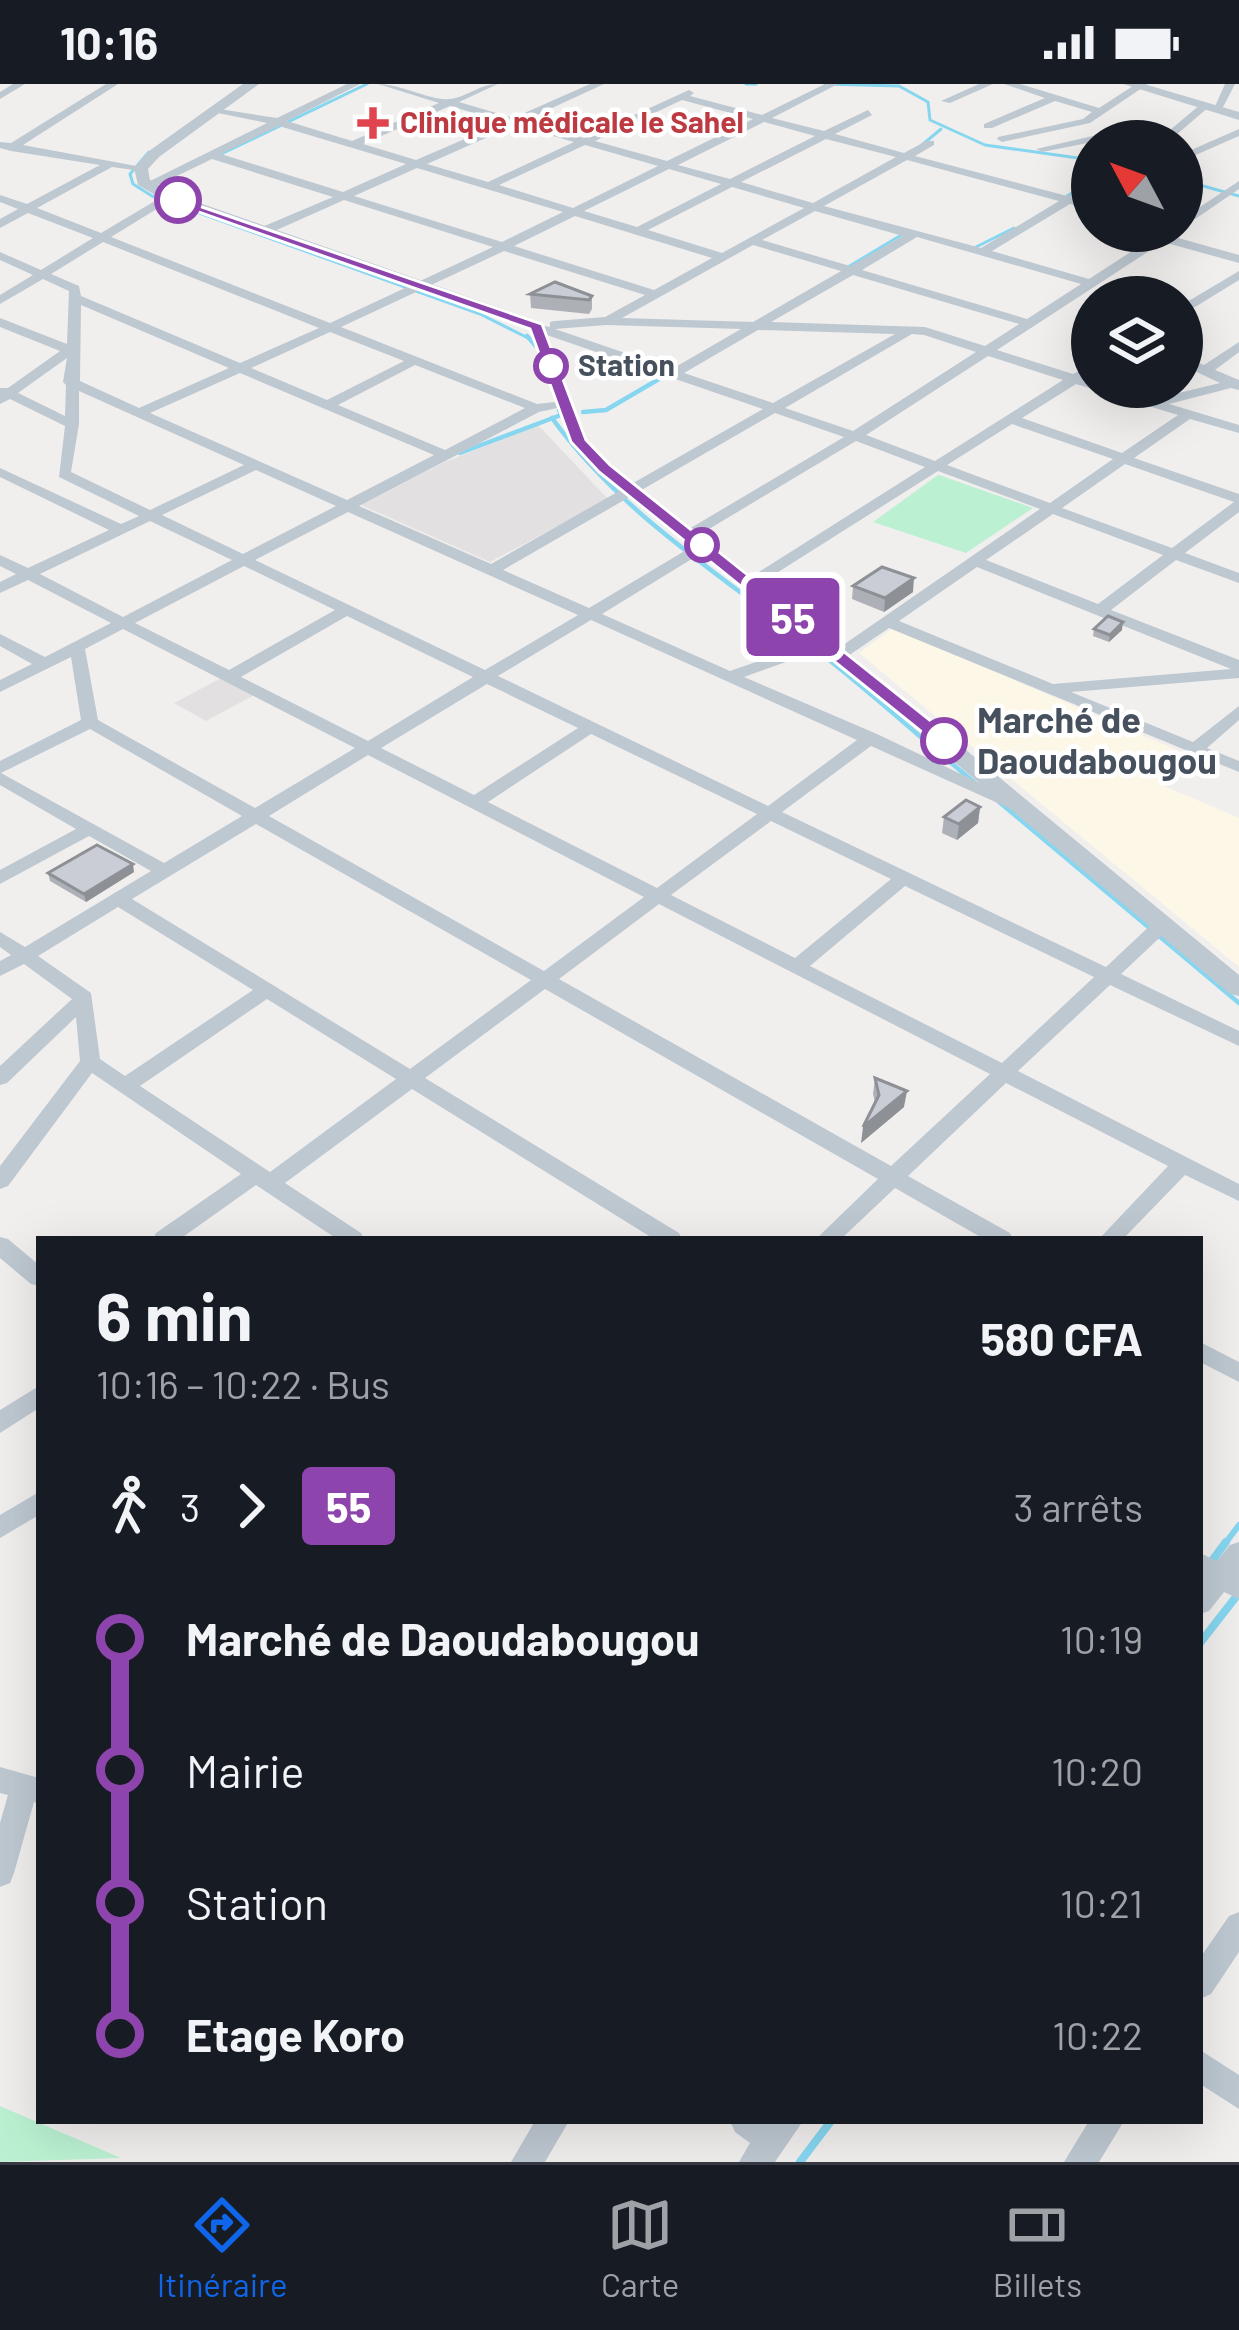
<!DOCTYPE html>
<html lang="fr">
<meta charset="utf-8">
<style>
:root{--surface:#171b24;--page:#20242c;--text:#f1f3f6;--muted:#9ea1a6;--line:#363941;--accent:#1066ea}
body{margin:0;font-family:Barlow,sans-serif;background:var(--page);color:var(--text);height:100vh;display:flex;flex-direction:column;font-size:45px;white-space:nowrap}
*{box-sizing:border-box;margin:0}
p{font-size:39px;color:var(--muted)}
.icon{flex:none;width:66px;height:66px;fill:none;stroke:currentColor;stroke-width:2;stroke-linecap:round;stroke-linejoin:round}
.map{position:relative;flex:1;overflow:hidden}
.panel{position:absolute;left:36px;top:1152px;width:1167px;height:888px;display:flex;flex-direction:column;background:var(--surface);border-radius:0px;box-shadow:0 12px 48px #0002}
.panel>*{flex:none}
.badge{padding:0 24px;border-radius:9px;font-size:42px;line-height:78px}
.needle{width:78px;rotate:311deg}
.controls{position:absolute;left:1071px;top:36px;display:grid;gap:24px}
.controls a{display:grid;place-items:center;width:132px;height:132px;border-radius:50%;background:var(--surface);box-shadow:0 12px 48px #0002;font-size:60px}
.map>.badge{position:absolute;translate:-50% -50%;box-shadow:0 0 0 6px #fff}
.legs{display:flex;align-items:center;gap:18px;height:132px;padding:0 60px;font-size:39px}
.legs p{margin-inline-start:auto}
.head{display:flex;align-items:center;justify-content:space-between;height:204px;padding:0 60px}
h1{font-size:66px;font-weight:700;line-height:90px}
ul{padding:0 60px;list-style:none}
li{display:flex;align-items:center;gap:42px;height:132px;font-size:45px}
li i{display:grid;place-items:center;width:18px;height:100%;margin:0 15px;background:currentColor}
li i::after{content:'';width:30px;height:30px;margin:-15px;border:9px solid;border-radius:50%;background:var(--surface)}
li p{margin-inline-start:auto}
li:first-child i{background:linear-gradient(#0000 50%,currentColor 0)}
li:last-child i{background:linear-gradient(currentColor 50%,#0000 0)}
.status{display:flex;justify-content:space-between;align-items:center;height:84px;padding:0 60px;background:var(--surface);direction:ltr}
.status svg{height:33px;fill:currentColor}
.tab-bar{display:flex;justify-content:space-around;align-items:center;height:168px;border-top:3px solid var(--line);background:var(--surface);font-size:33px;color:var(--muted)}
.tab-bar a{display:grid;justify-items:center;gap:6px}
.tab-bar .active{color:var(--accent)}
.map>svg:first-child{display:block}
</style>
<div class="status"><b>10:16</b><svg viewBox="0 0 49 12"><path d="M0 12V9h3v3zM5 12V6h3v6zM10 12V3h3v9zM15 12V0h3v12zM26 1h20v11H26zM47 4h2v5h-2z"/></svg></div>
<div class="map">
<svg width="1239" height="2078" viewBox="0 0 1239 2078">
<rect width="100%" height="100%" fill="#f1efee"/>
<!-- commercial -->
<polygon fill="#fdf7e7" points="893,544 1193,673 1164,702 1239,734 1239,883 859,569"/>
<!-- education -->
<g fill="#e2e0e0">
<polygon points="538,341 608,415 490,478 361,421 445,378"/>
<polygon points="223,593 256,610 206,637 174,619"/>
</g>
<!-- green -->
<g fill="#bbf1d2">
<polygon points="938,391 939,391 1033,424 966,469 873,438"/>
<polygon points="0,2022 121,2074 0,2078"/>
</g>
<g fill="none" stroke-linecap="round" stroke-linejoin="round">
<!-- stream-far3 -->
<g stroke="#86d6f0" stroke-width="3">
<polyline points="746,0 756,0"/>
<polyline points="825,0 899,2 928,18 930,36 985,61 1092,76"/>
<polyline points="922,61 941,45"/>
<polyline points="149,68 130,90 133,100 152,112 480,230 530,255"/>
<polyline points="217,72 367,0"/>
<polyline points="1182,96 1239,112"/>
<polyline points="1067,112 1092,97"/>
<polyline points="974,164 1014,144"/>
<polyline points="848,183 908,147"/>
</g>
<!-- stream-far2 -->
<g stroke="#86d6f0" stroke-width="4.5">
<polyline points="527,252 536,262"/>
<polyline points="583,328 606,326 671,288"/>
<path d="M552,334C620,428 715,487 805,557C864,602 917,651 974,698"/>
<polyline points="460,369 561,331 559,326"/>
<polyline points="998,717 1239,919"/>
</g>
<!-- stream-far1 -->
<polyline stroke="#86d6f0" stroke-width="6" points="1224,1461 1239,1441"/>
<!-- stream -->
<g stroke="#86d6f0" stroke-width="8">
<polyline points="1200,1493 1226,1458"/>
<polyline points="1200,1559 1239,1509"/>
<polyline points="800,2078 831,2037"/>
</g>
<!-- minor -->
<g fill="#bec8d1" fill-rule="evenodd">
<polygon points="13,0 25,0 0,15 0,8"/>
<path d="M106,0H118L23,61L147,84L141,87L112,83L37,124L101,149L165,111H173V115L111,153L330,239L493,163L344,116L270,149H262V143L333,113L212,75L152,104H144V100L267,39L213,28V24L277,34L347,0H360L287,37L352,57L439,19L378,0C401,0 431,17 449,15C466,14 479,0 498,0L459,18L513,34L590,0H604L524,37L584,54L689,6L694,9L690,12L762,31L825,0H838L772,34L824,47L868,26L872,31L835,50L904,69L926,57H934V61L915,72L1067,112L1092,99V107L1079,115L1092,118V125L1070,120L992,167L1089,195L1163,147H1177L1171,152L1239,171V179L1163,158L997,266L1073,290L1092,280V290L1085,294L1092,297V303H1114L1154,315L1220,299L1182,281V272L1204,281L1239,258V268L1215,286L1239,296V306L1231,304L1169,320L1239,341V349L1190,335L1134,374L1239,410V428L1185,469L1239,489V499L1176,476L1111,526L1239,576V594L1071,608L1193,658L1239,622V636L1207,664L1239,677V688L889,544L845,574H833V568L1040,425L938,387L756,502H746V496L925,383L856,357L694,454H684V448L844,353L775,329L503,486L589,524L698,459H708V465L602,530L730,587L819,556H831V562L744,593L877,650L1026,721L1017,726L1011,725L871,662L782,728L1106,883L1156,836H1170L1172,840L1170,844L1121,890L1239,947V962L1110,901L1018,987L1239,1100V1117L1185,1091L1123,1155H1099L1168,1082L1006,999L908,1092L1010,1149L1013,1155H984L895,1104L841,1155H816L878,1095L545,905L425,994L679,1149L682,1155H654L412,1005L285,1099L361,1149L364,1155H337L256,1101L180,1155H153L156,1149L241,1090L92,989L8,1102L0,1105V1082L80,977L76,933L7,999L0,1001V982L72,915L24,880L0,892V877L11,871L0,863V848L25,863L151,787L89,752L0,800V786L76,745L0,701V677L81,636L71,573L0,608V596L32,580L0,562V550L45,573L111,539L28,496L0,509V498L16,490L0,482V471L28,484L109,446L0,393V384L121,440L139,432L59,393L65,342L10,315L0,320V304H8L60,267L0,243V234L67,260L69,207L43,195L0,220V211L33,191L0,176V168L41,186L93,154L28,129L0,144V135L18,125L0,118V111L27,120L100,81L11,67L0,64V58L11,59ZM682,16L753,35L667,77L595,57ZM450,22L504,38L416,76L363,60ZM764,38L815,52L730,95L678,81ZM515,41L574,58L488,98L427,80ZM279,42L406,80L343,108L221,70ZM826,55L896,73L813,119L741,98ZM585,61L658,82L573,124L499,101ZM907,76L1059,117L981,164L824,122ZM417,84L563,128L502,158L354,112ZM669,85L721,100L637,143L584,127ZM732,103L804,124L722,169L648,146ZM815,127L903,152L850,182L762,156ZM575,132L712,174L654,206L514,162ZM917,153L1081,200L1027,235L862,186ZM103,158L319,244L240,279L81,212L79,202L51,190ZM753,161L841,187L753,238L622,234ZM504,167L645,211L605,233L555,237L550,238V243L532,240V246L763,325L491,480L359,422L539,328L571,321L564,317L537,320L341,243ZM853,191L1019,240L985,262L925,243L771,238ZM81,221L229,284L139,324L80,297ZM606,241L741,245L672,285L555,245ZM758,246L895,250L773,319L684,289ZM330,248L404,277L327,316L251,284ZM912,250L924,251L976,268L853,347L785,324ZM988,272L1063,296L935,377L866,351ZM67,274L63,298L66,301L65,332L18,309ZM415,281L525,324L445,366L338,321ZM240,289L434,371L347,416L150,329ZM1076,300L1178,331L1122,369L1022,334ZM79,307L244,381L150,426L71,388L79,340ZM1012,340L1113,375L1050,419L947,381ZM1125,380L1234,418L1172,464L1062,424ZM256,386L336,422L243,470L162,431ZM348,428L578,531L485,586L255,476ZM1053,430L1163,471L1098,520L986,476ZM150,437L232,476L123,533L40,490ZM244,482L335,526L229,586L135,539ZM977,483L1231,585L1053,600L899,537ZM347,532L473,593L368,657L241,593ZM591,536L857,656L768,722L498,592ZM123,545L355,664L255,724L98,636L85,565ZM487,600L578,644L474,711L381,664ZM90,645L242,732L164,779L1,689ZM591,650L757,730L657,804L488,718ZM368,671L644,813L544,887L269,732ZM771,737L891,795L795,874L671,811ZM256,740L531,896L410,985L132,815ZM905,802L1094,893L1002,979L810,882ZM659,820L990,990L891,1082L559,895ZM118,823L253,906L125,992L100,975L91,909L38,872ZM267,915L396,995L270,1088L140,1002Z"/>
<polygon points="979,0 993,0 950,19 941,17"/>
<polygon points="1004,0 1020,0 1099,24 1136,0 1148,0 1090,39 1002,58 997,55 998,53 1083,35 1092,28 1055,17 992,44 984,44 984,40 1045,14"/>
<polygon points="1225,0 1235,0 1221,27 1213,27"/>
<polygon points="1201,20 1210,22 1169,57 1157,57"/>
<polygon points="1110,42 1154,57 1123,52 1042,68 1036,65 1110,48 1105,45"/>
<polygon points="1239,45 1239,52 1182,77 1182,70"/>
<polygon points="1239,97 1239,105 1182,144 1182,135"/>
<polygon points="1239,187 1239,196 1182,231 1182,221"/>
<polygon points="0,1153 8,1155 39,1181 39,1202 31,1200 0,1174"/>
<polygon points="1200,1258 1239,1278 1239,1298 1200,1278"/>
<polygon points="39,1302 39,1324 0,1349 0,1326"/>
<polygon points="39,1408 39,1431 0,1454 0,1431"/>
<polygon points="1239,1458 1239,1515 1224,1508 1209,1527 1200,1530 1200,1500 1203,1495 1200,1493 1200,1469 1217,1477 1230,1461"/>
<polygon points="0,1683 39,1694 39,1720 34,1718 14,1789 10,1799 0,1803 0,1739 8,1711 0,1709"/>
<polygon points="1239,1828 1239,1868 1211,1910 1200,1915 1200,1874 1229,1832"/>
<polygon points="1200,1966 1239,1991 1239,2025 1200,2000"/>
<polygon points="535,2037 569,2037 545,2078 511,2078"/>
<polygon points="730,2037 803,2037 775,2078 739,2078 750,2059 735,2048"/>
<polygon points="1089,2037 1124,2037 1099,2078 1064,2078"/>
</g>
<!-- tertiary -->
<g fill="#bec8d1" fill-rule="evenodd">
<polygon points="243,0 259,0 159,73 148,85 150,96 174,110 543,239 587,356 611,381 846,567 1239,891 1239,912 1230,910 832,575 597,389 570,358 530,246 164,116 138,101 134,84 149,67"/>
<polygon points="1123,0 1144,0 1239,28 1239,36"/>
</g>
</g>
<!-- wall -->
<g fill="#aeb0b7">
<polygon points="530,210 592,212 592,225 589,230 531,224"/>
<polygon points="853,502 913,508 884,528 852,515"/>
<polygon points="1094,545 1122,546 1109,558 1093,552"/>
<polygon points="980,723 978,739 957,756 942,749 944,733"/>
<polygon points="134,788 86,818 50,797 48,789"/>
<polygon points="875,994 904,1023 861,1059 875,1018 873,1010"/>
</g>
<!-- shaded-wall -->
<g fill="#8d9095">
<polygon points="914,494 913,508 884,528 885,514"/>
<polygon points="1123,538 1122,546 1109,558 1110,551"/>
<polygon points="980,723 978,739 957,756 959,740"/>
<polygon points="133,780 134,788 86,818 84,810"/>
<polygon points="907,1007 904,1023 861,1059 863,1043"/>
</g>
<!-- building -->
<g fill="#cacdd5" stroke="#8d9095" stroke-width="3">
<polygon points="555,198 592,212 589,216 530,210"/>
<polygon points="882,483 914,494 885,514 853,502"/>
<polygon points="1108,532 1123,538 1110,551 1094,545"/>
<polygon points="966,716 980,723 959,740 944,733"/>
<polygon points="97,761 133,780 84,810 48,789"/>
<polygon points="875,994 907,1007 863,1043 879,1011"/>
</g>
<!-- line-1 -->
<polygon fill="#8e44ad" stroke="#fff" stroke-width="3" points="173,113 542,240 586,356 610,381 951,653 951,661 938,661 599,388 571,358 530,245 173,119"/>
<!-- markers -->
<path fill="#e0444e" stroke="#fff" stroke-width="4.5" d="M367 21h12v12h12v12h-12v12h-12v-12h-12v-12h12z"/>
<g fill="#fff" stroke="#8e44ad" stroke-width="6">
<circle cx="178" cy="116" r="21"/>
<circle cx="551" cy="282" r="15"/>
<circle cx="702" cy="461" r="15"/>
<circle cx="944" cy="657" r="21"/>
</g>
<g text-anchor="middle" stroke-width="9" stroke-linejoin="round" paint-order="stroke">
<!-- far-health labels -->
<g font-size="30" font-weight="bold" fill="#be3a42" stroke="#fff" text-anchor="start">
<text x="400" y="49">Clinique médicale le Sahel</text>
</g>
<!-- far-stop labels -->
<g font-size="30" font-weight="bold" fill="#46515d" stroke="#fff" text-anchor="start">
<text x="578" y="292">Station</text>
</g>
<!-- stop labels -->
<g font-size="36" font-weight="bold" fill="#46515d" stroke="#fff" text-anchor="start">
<text x="977" y="649">Marché de<tspan x="977" dy="41">Daoudabougou</tspan></text>
</g>
</g>
</svg>
<div class="controls">
<a><svg class="needle" viewBox="-14 -14 28 28"><path d="M0-13l5 13h-10z" fill="#e53935"/><path d="M0 13l5-13h-10z" fill="#9ea1a6"/></svg></a>
<a><svg class="icon" aria-label="layers" viewBox="0 0 24 24"><path d="M12 4l9 5-9 5-9-5zM3 14l9 5 9-5"/></svg></a>
</div>
<b class="badge" style="left:793px;top:533px;background:#8e44ad;color:#fff">55</b>
<section class="panel">
<div class="head"><div><h1>6 min</h1><p>10:16 – 10:22 · Bus</p></div><b>580 CFA</b></div>
<div class="legs"><svg class="icon" aria-label="walk" viewBox="0 0 24 24"><circle cx="13" cy="4" r="2"/><path d="M13 8l-2 6 4 7M11 14l-3 7M7 12l3-4h3l4 4"/></svg>3<svg class="icon" aria-label="forward" viewBox="0 0 24 24"><path d="M9 5l7 7-7 7"/></svg><b class="badge" style="background:#8e44ad;color:#fff">55</b><p>3 arrêts</p></div>
<ul>
<li><i style="color:#8e44ad"></i><b>Marché de Daoudabougou</b><p>10:19</p></li>
<li><i style="color:#8e44ad"></i><span>Mairie</span><p>10:20</p></li>
<li><i style="color:#8e44ad"></i><span>Station</span><p>10:21</p></li>
<li><i style="color:#8e44ad"></i><b>Etage Koro</b><p>10:22</p></li>
</ul>
</section>
</div>
<nav class="tab-bar">
<a class="active"><svg class="icon" aria-label="directions" viewBox="0 0 24 24"><path d="M12 3l9 9-9 9-9-9zM9 14v-3h6M13 9l2 2-2 2"/></svg>Itinéraire</a>
<a><svg class="icon" aria-label="map" viewBox="0 0 24 24"><path d="M3 6l6-2 6 2 6-2v14l-6 2-6-2-6 2zM9 4v14M15 6v14"/></svg>Carte</a>
<a><svg class="icon" aria-label="tickets" viewBox="0 0 24 24"><path d="M3 7h18v10H3zM15 7v10"/></svg>Billets</a>
</nav>
